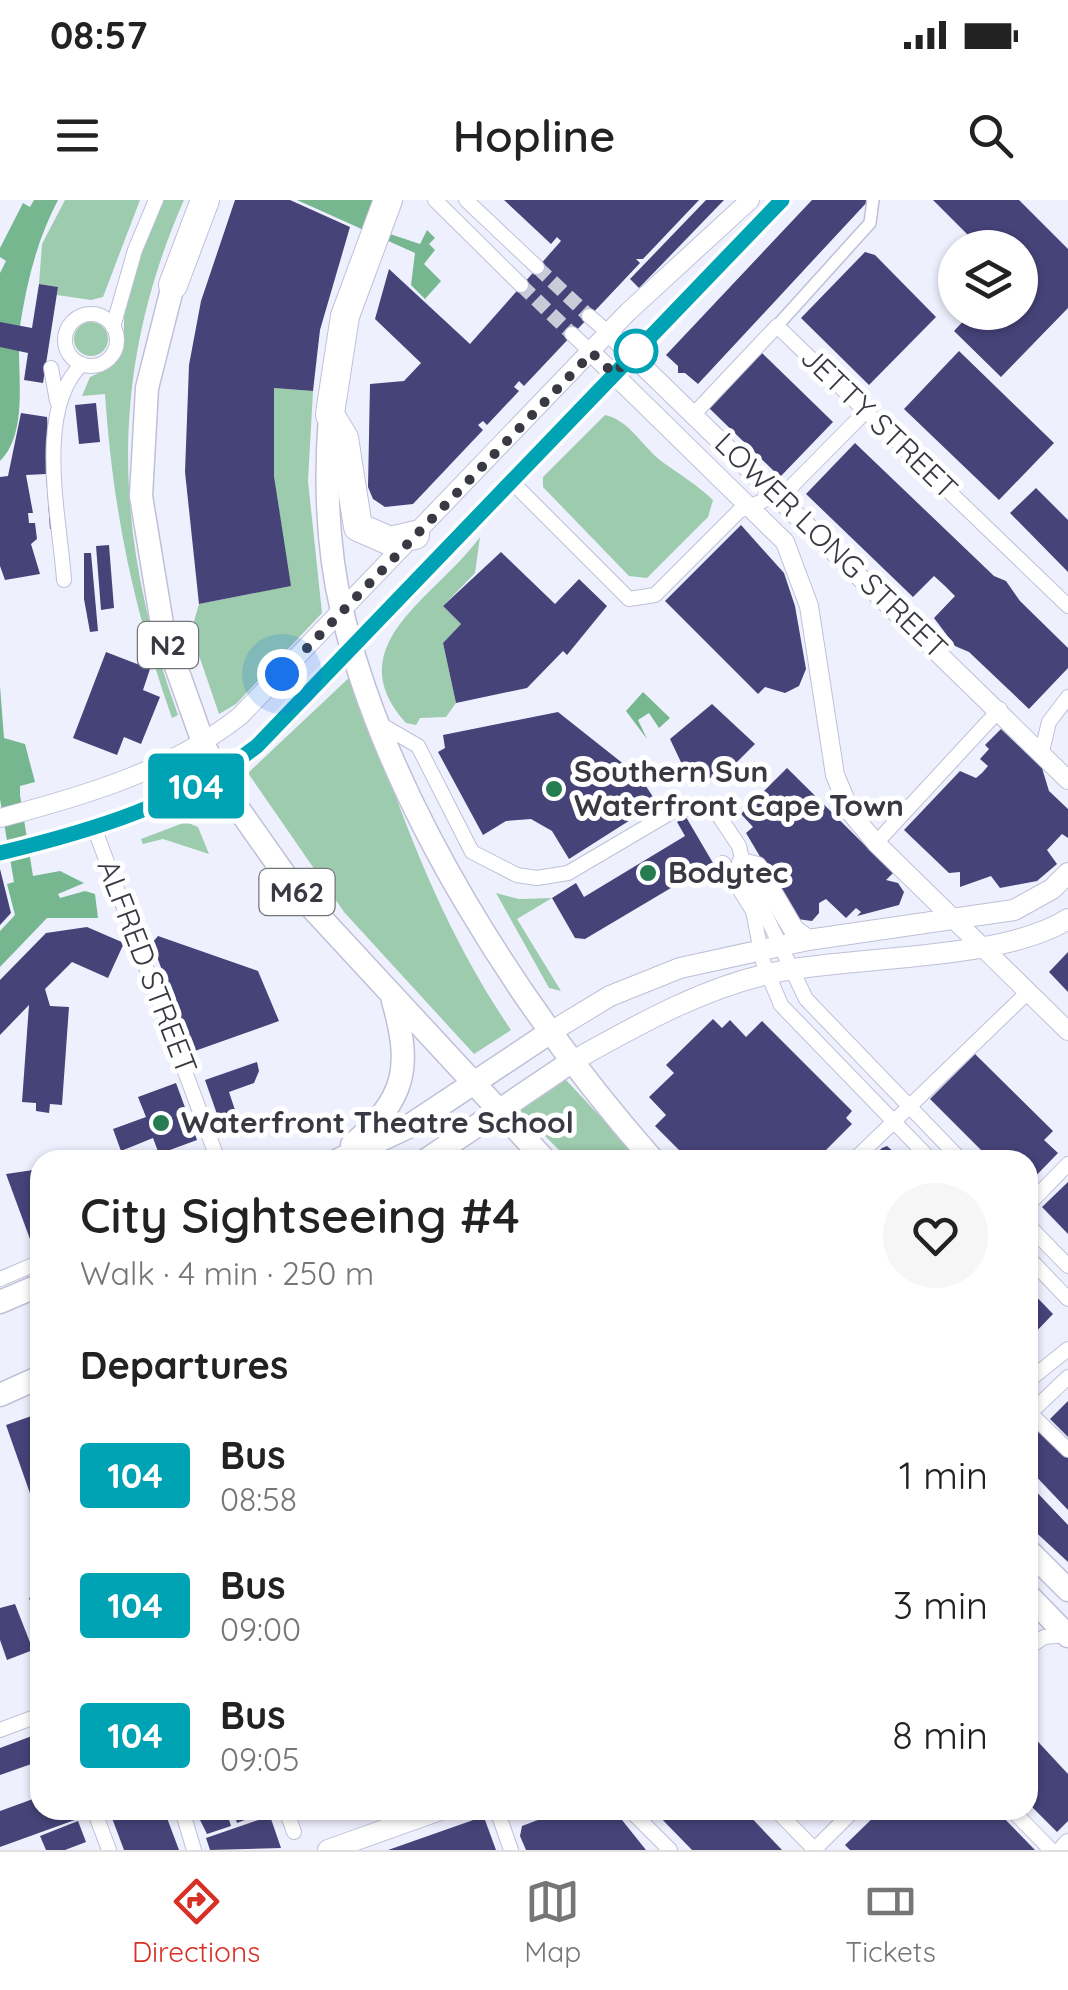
<!DOCTYPE html>
<meta charset="utf-8">
<style>
:root{--surface:#fff;--page:#f6f6f6;--text:#222;--muted:#767676;--line:#e0e0e0;--accent:#d93025}
body{margin:0;font-family:Quicksand,sans-serif;background:var(--page);color:var(--text);height:100vh;display:flex;flex-direction:column;font-size:38px;white-space:nowrap}
*{box-sizing:border-box;margin:0}
p{font-size:32px;color:var(--muted)}
.icon{flex:none;width:55px;height:55px;fill:none;stroke:currentColor;stroke-width:2;stroke-linecap:round;stroke-linejoin:round}
.map{position:relative;flex:1;overflow:hidden}
.side{position:absolute;left:30px;top:950px;width:1008px;height:670px;display:flex;flex-direction:column;background:var(--surface);border-radius:30px;box-shadow:0 2px 8px #0004}
.side>*{flex:none}
.badge{padding:0 20px;border-radius:8px;font-size:35px;line-height:65px}
.tools{position:absolute;left:938px;top:30px;display:grid;gap:20px}
.tools a{display:grid;place-items:center;width:100px;height:100px;border-radius:50%;background:var(--surface);box-shadow:0 2px 8px #0004;font-size:50px}
.you{position:absolute;width:50px;height:50px;margin:-25px;border:8px solid #fff;border-radius:50%;background:#1a73e8;box-shadow:0 0 0 15px #1a73e833}
.map>.badge{position:absolute;translate:-50% -50%;box-shadow:0 0 0 5px #fff}
h2{padding:0 50px;font-size:38px;line-height:90px}
.round{display:grid;place-items:center;flex:none;width:105px;height:105px;border-radius:52px;background:var(--page)}
.headline{display:flex;align-items:center;justify-content:space-between;height:170px;padding:0 50px}
h1{font-size:48px;font-weight:600;line-height:75px}
ul{padding:0;list-style:none}
li{display:flex;align-items:center;gap:30px;height:130px;padding:0 50px}
li div{flex:1}
li b{display:block;font-size:38px}
li em{font-style:normal}
li .badge{min-width:110px;font-weight:700;text-align:center}
.status{display:flex;justify-content:space-between;align-items:center;height:70px;padding:0 50px;background:var(--surface);direction:ltr}
.status svg{height:28px;fill:currentColor}
header{display:flex;justify-content:space-between;align-items:center;height:130px;padding:0 50px;background:var(--surface);font-size:45px;font-weight:600}
.tabs{display:flex;justify-content:space-around;align-items:center;height:140px;border-top:2px solid var(--line);background:var(--surface);font-size:28px;color:var(--muted)}
.tabs a{display:grid;justify-items:center;gap:5px}
.tabs .current{color:var(--accent)}
.map>svg:first-child{display:block}
</style>
<div class="status"><b>08:57</b><svg viewBox="0 0 49 12"><path d="M0 12V9h3v3zM5 12V6h3v6zM10 12V3h3v9zM15 12V0h3v12zM26 1h20v11H26zM47 4h2v5h-2z"/></svg></div>
<header><svg class="icon" aria-label="menu" viewBox="0 0 24 24"><path d="M4 6h16M4 12h16M4 18h16"/></svg>Hopline<svg class="icon" aria-label="search" viewBox="0 0 24 24"><circle cx="10" cy="10" r="6"/><path d="M15 15l6 6"/></svg></header>
<div class="map">
<svg width="1068" height="1650" viewBox="0 0 1068 1650">
<rect width="100%" height="100%" fill="#eff0fe"/>
<!-- green -->
<g fill="#9ccbad">
<polygon points="65,0 140,0 103,97 91,100 57,95 58,87 39,84 42,44"/>
<path d="M163,0H184C107,175 114,338 178,515L172,518C133,408 113,310 105,194L82,196L90,177L111,167L124,148V116L135,70Z"/>
<circle cx="91" cy="139" r="17"/>
<polygon points="274,188 313,191 308,281 322,413 236,504 219,514 191,432 199,404 290,386 274,276"/>
<path d="M605,215C629,220 642,246 661,261C679,274 696,284 713,300L708,317L647,378L629,376L543,287V277Z"/>
<path d="M480,337L475,373L443,406L461,424L443,443L456,503L446,517L420,518L416,525L406,523C336,445 437,397 480,337Z"/>
<path d="M353,474C396,601 435,718 511,830L474,854L344,712L248,573Z"/>
<polygon points="186,622 198,627 209,654 163,639 143,644 141,639"/>
<polygon points="496,693 519,699 552,698 517,719 561,791 549,788"/>
<polygon points="566,880 641,960 569,960 520,911"/>
</g>
<!-- water -->
<g fill="#76b790">
<path d="M34,0H58C37,40 27,81 20,126C15,166 31,230 0,261V73L6,61L0,57V48L23,3L30,7Z"/>
<polygon points="297,0 392,0 400,8 390,34 420,44 427,30 435,38 429,44 435,50 424,64 441,81 425,99 411,85 415,53"/>
<polygon points="0,486 4,538 25,544 35,582 20,586 20,595 33,676 60,671 84,683 58,694 60,698 85,691 95,694 98,718 47,718 0,767 0,731 15,715 7,684 14,682 0,599"/>
<polygon points="643,492 670,518 659,528 649,513 638,520 647,539 626,511"/>
</g>
<!-- building -->
<g fill="#464379">
<polygon points="235,0 290,0 350,27 320,130 313,191 274,188 274,276 291,386 199,404 185,272 189,165 201,101"/>
<polygon points="504,0 699,0 643,59 636,59 640,63 524,186 519,181 514,187 519,191 487,225 483,221 478,225 483,230 413,304 385,307 373,299 368,287 370,184 404,181 421,163 375,119 389,69 470,144 561,41 557,37 551,44"/>
<polygon points="706,0 724,0 639,88 630,79"/>
<polygon points="812,0 869,0 698,184 685,173 678,173 678,166 666,155"/>
<polygon points="933,0 1019,0 1068,49 1068,108 1001,177 954,131 972,112 1020,112 1020,48 981,48"/>
<polygon points="865,52 875,55 936,117 869,185 801,118"/>
<polygon points="39,84 58,87 43,183 24,180 28,153 0,147 0,122 32,128"/>
<polygon points="959,151 1054,243 999,300 904,209"/>
<polygon points="762,153 833,222 780,277 709,208"/>
<polygon points="96,203 100,242 79,244 75,205"/>
<polygon points="21,213 47,217 55,329 50,329 46,274 26,275 33,313 28,313 29,323 35,323 37,339 31,344 40,374 5,380 0,366 0,277 8,276"/>
<polygon points="855,243 994,376 1006,381 1020,401 1068,448 1068,468 1029,509 969,452 955,446 934,418 955,396 945,386 934,376 913,397 806,294"/>
<polygon points="1036,288 1068,320 1068,372 1010,313"/>
<polygon points="741,325 784,373 795,406 806,469 799,486 785,493 765,487 758,494 665,401"/>
<polygon points="109,345 114,408 101,410 96,346"/>
<polygon points="501,352 555,404 579,379 607,406 567,455 563,451 527,488 456,503 443,443 461,424 443,406"/>
<polygon points="84,353 91,353 98,431 90,432 84,399"/>
<polygon points="106,452 150,469 143,490 160,497 141,544 124,537 117,555 73,538"/>
<polygon points="712,504 755,544 724,575 700,580 688,577 670,539"/>
<polygon points="558,512 640,577 657,603 569,659 552,631 531,619 506,621 483,635 438,552 445,548 443,535"/>
<polygon points="1001,529 1042,568 1049,591 1068,609 1068,638 1062,634 1047,650 1057,664 1037,681 1000,688 991,676 960,687 960,672 949,673 904,630 960,571 976,578 982,573 988,566 980,559 989,549 985,545"/>
<polygon points="787,568 893,673 886,680 898,683 904,692 899,705 857,716 861,712 856,708 846,718 826,699 819,703 819,713 812,721 797,719 746,633 753,627 741,614"/>
<polygon points="686,617 713,663 585,739 575,738 552,698 576,683 584,697 685,636 677,622"/>
<polygon points="0,669 11,713 0,725"/>
<polygon points="87,727 124,743 108,778 72,762 45,789 50,806 69,807 62,905 50,904 49,913 36,911 36,903 22,902 29,805 0,835 0,780 46,733"/>
<polygon points="158,736 258,771 279,821 192,852 152,743"/>
<polygon points="1068,752 1068,792 1049,772"/>
<polygon points="713,819 722,828 730,820 746,837 762,821 852,911 846,918 852,924 816,960 689,960 655,926 666,915 649,897 674,873 666,865"/>
<polygon points="975,854 1053,931 1044,940 1058,953 1028,984 1028,960 991,960 930,899"/>
<polygon points="257,862 259,871 254,883 229,892 238,919 231,922 233,928 223,931 205,880"/>
<polygon points="176,883 197,940 159,954 153,938 121,951 113,929 146,917 138,897"/>
<polygon points="887,946 903,960 870,960 882,948"/>
<polygon points="40,969 40,1047 34,1050 6,974"/>
<polygon points="1068,982 1068,1034 1042,1007"/>
<polygon points="1028,1088 1053,1114 1028,1140"/>
<polygon points="1068,1201 1068,1237 1050,1219"/>
<polygon points="40,1213 40,1319 39,1319 6,1225"/>
<polygon points="1041,1228 1068,1256 1068,1310 1028,1268 1028,1241"/>
<polygon points="1028,1283 1068,1325 1068,1362 1028,1325"/>
<polygon points="40,1394 40,1426 29,1398"/>
<polygon points="15,1404 33,1450 7,1460 0,1440 0,1408"/>
<polygon points="1028,1531 1068,1574 1068,1621 1057,1632 1028,1603"/>
<polygon points="40,1533 40,1561 0,1575 0,1548"/>
<polygon points="33,1599 40,1599 40,1610 81,1610 83,1617 0,1647 0,1611"/>
<polygon points="109,1610 164,1610 179,1650 124,1650"/>
<polygon points="195,1610 226,1610 231,1626 207,1634"/>
<polygon points="233,1610 271,1610 237,1623"/>
<polygon points="564,1610 614,1610 646,1650 526,1650 520,1636 522,1626"/>
<polygon points="653,1610 744,1610 782,1650 692,1650"/>
<polygon points="881,1610 996,1610 1035,1650 850,1650 845,1645"/>
<polygon points="270,1616 281,1648 210,1650 206,1638"/>
<polygon points="479,1618 485,1620 496,1650 388,1650"/>
<polygon points="78,1621 86,1642 65,1650 46,1650 40,1636"/>
</g>
<g fill="none" stroke-linecap="round" stroke-linejoin="round">
<!-- minor-tunnel -->
<g stroke="#cacbd8" stroke-width="14" stroke-dasharray="14 7" stroke-linecap="butt">
<polyline points="537,67 589,116"/>
<polyline points="521,85 572,134"/>
</g>
<defs>
<polyline id="pedestrian" points="777,126 870,23 873,0"/>
<g id="minor">
<polyline points="435,0 521,85"/>
<polyline points="466,0 537,67"/>
<circle cx="91" cy="140" r="26"/>
<polyline points="589,116 610,134"/>
<polyline points="113,127 135,50 156,0"/>
<polyline points="572,134 592,153"/>
<polyline points="51,168 57,201"/>
<polyline points="694,214 777,126 1068,406"/>
<polyline points="510,280 629,399 655,395 739,311 788,290 867,210"/>
<path d="M64,380C60,319 34,210 82,164"/>
<polyline points="380,524 418,546 472,652 517,675 537,678 568,673 675,610 713,607 739,646 745,672 806,799 961,960"/>
<polyline points="1042,551 1049,522 1068,497"/>
<polyline points="95,630 218,960"/>
<polyline points="876,643 1000,509"/>
<polyline points="723,663 753,711 763,762 781,805 931,960"/>
<polyline points="854,960 1029,791"/>
<polyline points="1028,1005 1068,964"/>
<polyline points="1028,1025 1068,1066"/>
<polyline points="1028,1057 1068,1099"/>
<polyline points="0,1079 40,1062"/>
<polyline points="1028,1181 1068,1149"/>
<polyline points="1030,1213 1068,1250"/>
<polyline points="1028,1215 1068,1177"/>
<polyline points="1028,1448 1044,1437 1067,1435"/>
<polyline points="0,1530 40,1515"/>
<polyline points="94,1610 109,1650"/>
<polyline points="182,1610 194,1650"/>
<polyline points="286,1610 294,1632"/>
<polyline points="497,1610 511,1650"/>
<polyline points="630,1610 670,1650"/>
<polyline points="776,1610 815,1650"/>
<polyline points="1012,1610 1051,1650"/>
<polyline points="814,1650 854,1610"/>
</g>
<g id="tertiary">
<polyline points="610,134 1068,580"/>
<polyline points="592,153 785,342 809,406 835,575 851,613 876,643 1068,831"/>
<path d="M0,618C84,596 172,570 240,516L628,112L750,0"/>
<path d="M0,653C91,632 183,604 257,546L782,0"/>
<polyline points="1062,1650 1068,1643"/>
</g>
<g id="secondary">
<polyline points="742,663 757,667 794,730 808,740"/>
<polyline points="549,833 610,796 680,768 808,740 1014,710 1052,689 1068,673"/>
<path d="M571,862C637,825 707,785 782,771C861,756 1004,760 1068,719"/>
<polyline points="328,1650 440,1610"/>
</g>
<g id="primary">
<polyline points="173,85 147,188 141,296 163,430 204,545 228,594 297,692 545,960"/>
<path d="M330,215C325,280 327,348 342,411C388,605 523,812 653,960"/>
<path d="M352,945C406,898 412,868 393,801"/>
<polyline points="338,960 406,928 549,833"/>
<polyline points="426,960 571,862"/>
<polyline points="0,1102 40,1085"/>
<polyline points="0,1195 40,1177"/>
<polyline points="1028,1350 1068,1390"/>
<polyline points="1028,1395 1068,1436"/>
</g>
<g id="motorway">
<polyline points="388,0 345,116 331,207 330,215 344,238 358,327 390,341 415,335"/>
<polyline points="173,85 205,0"/>
</g>
</defs>
<!-- pedestrian casing -->
<use href="#pedestrian" stroke="#bfc0d7" stroke-width="14"/>
<!-- minor casing -->
<use href="#minor" stroke="#bfc0d7" stroke-width="16"/>
<!-- tertiary casing -->
<use href="#tertiary" stroke="#bfc0d7" stroke-width="20"/>
<!-- secondary casing -->
<use href="#secondary" stroke="#bfc0d7" stroke-width="22"/>
<!-- primary casing -->
<use href="#primary" stroke="#bfc0d7" stroke-width="25"/>
<!-- motorway casing -->
<use href="#motorway" stroke="#bfc0d7" stroke-width="30"/>
<!-- pedestrian -->
<use href="#pedestrian" stroke="#fff" stroke-width="11"/>
<!-- minor -->
<use href="#minor" stroke="#fff" stroke-width="14"/>
<!-- tertiary -->
<use href="#tertiary" stroke="#fff" stroke-width="18"/>
<!-- secondary -->
<use href="#secondary" stroke="#fff" stroke-width="20"/>
<!-- primary -->
<use href="#primary" stroke="#fff" stroke-width="22"/>
<!-- motorway -->
<use href="#motorway" stroke="#fff" stroke-width="28"/>
</g>
<g fill="none" stroke-linecap="round" stroke-linejoin="round">
<defs>
<path id="line" d="M0,653C91,631 183,604 257,546L782,0"/>
</defs>
<!-- line casing -->
<use href="#line" stroke="#fff" stroke-width="22"/>
<!-- line -->
<use href="#line" stroke="#00a3b4" stroke-width="15"/>
<!-- walk -->
<polyline stroke="#383942" stroke-width="10" stroke-dasharray="0 18" points="282,474 592,153 614,174 636,151"/>
</g>
<!-- markers -->
<circle fill="#fff" stroke="#00a3b4" stroke-width="5" cx="636" cy="151" r="20"/>
<g fill="#257c50" stroke="#fff" stroke-width="4">
<circle cx="554" cy="589" r="10"/>
<circle cx="648" cy="673" r="10"/>
<circle cx="161" cy="923" r="10"/>
</g>
<g text-anchor="middle" stroke-width="10" stroke-linejoin="round" paint-order="stroke">
<!-- shield labels -->
<g fill="#fff" stroke="#74747b" stroke-width="2.5">
<rect x="138" y="422" width="60" height="46" rx="8"/>
<rect x="259.5" y="669" width="75" height="46" rx="8"/>
</g>
<g font-size="28" font-weight="bold" fill="#383942">
<text x="168" y="455">N2</text>
<text x="297" y="702">M62</text>
</g>
<!-- street labels -->
<g font-size="30" fill="#383942" stroke="#fff">
<text transform="translate(879 223) rotate(44)" y="10">JETTY STREET</text>
<text transform="translate(831 346) rotate(44)" y="10">LOWER LONG STREET</text>
<text transform="translate(147 767) rotate(69)" y="10">ALFRED STREET</text>
</g>
<!-- poi labels -->
<g font-size="30" font-weight="bold" fill="#383942" stroke="#fff" text-anchor="start">
<text x="574" y="582">Southern Sun<tspan x="574" dy="34">Waterfront Cape Town</tspan></text>
<text x="668" y="683">Bodytec</text>
<text x="181" y="933">Waterfront Theatre School</text>
</g>
</g>
</svg>
<div class="tools">
<a><svg class="icon" aria-label="layers" viewBox="0 0 24 24"><path d="M12 4l9 5-9 5-9-5zM3 14l9 5 9-5"/></svg></a>
</div>
<div class="you" style="left:282px;top:474px"></div>
<b class="badge" style="left:196px;top:586px;background:#00a3b4;color:#fff">104</b>
<section class="side">
<div class="headline"><div><h1>City Sightseeing #4</h1><p>Walk · 4 min · 250 m</p></div><a class="round"><svg class="icon" aria-label="heart" viewBox="0 0 24 24"><path d="M12 20l-8-8c-3-5 5-10 8-4 3-6 11-1 8 4z"/></svg></a></div>
<h2>Departures</h2>
<ul>
<li><span class="badge" style="background:#00a3b4;color:#fff">104</span><div><b>Bus</b><p>08:58</p></div><em>1 min</em></li>
<li><span class="badge" style="background:#00a3b4;color:#fff">104</span><div><b>Bus</b><p>09:00</p></div><em>3 min</em></li>
<li><span class="badge" style="background:#00a3b4;color:#fff">104</span><div><b>Bus</b><p>09:05</p></div><em>8 min</em></li>
</ul>
</section>
</div>
<nav class="tabs">
<a class="current"><svg class="icon" aria-label="directions" viewBox="0 0 24 24"><path d="M12 3l9 9-9 9-9-9zM9 14v-3h6M13 9l2 2-2 2"/></svg>Directions</a>
<a><svg class="icon" aria-label="map" viewBox="0 0 24 24"><path d="M3 6l6-2 6 2 6-2v14l-6 2-6-2-6 2zM9 4v14M15 6v14"/></svg>Map</a>
<a><svg class="icon" aria-label="tickets" viewBox="0 0 24 24"><path d="M3 7h18v10H3zM15 7v10"/></svg>Tickets</a>
</nav>
